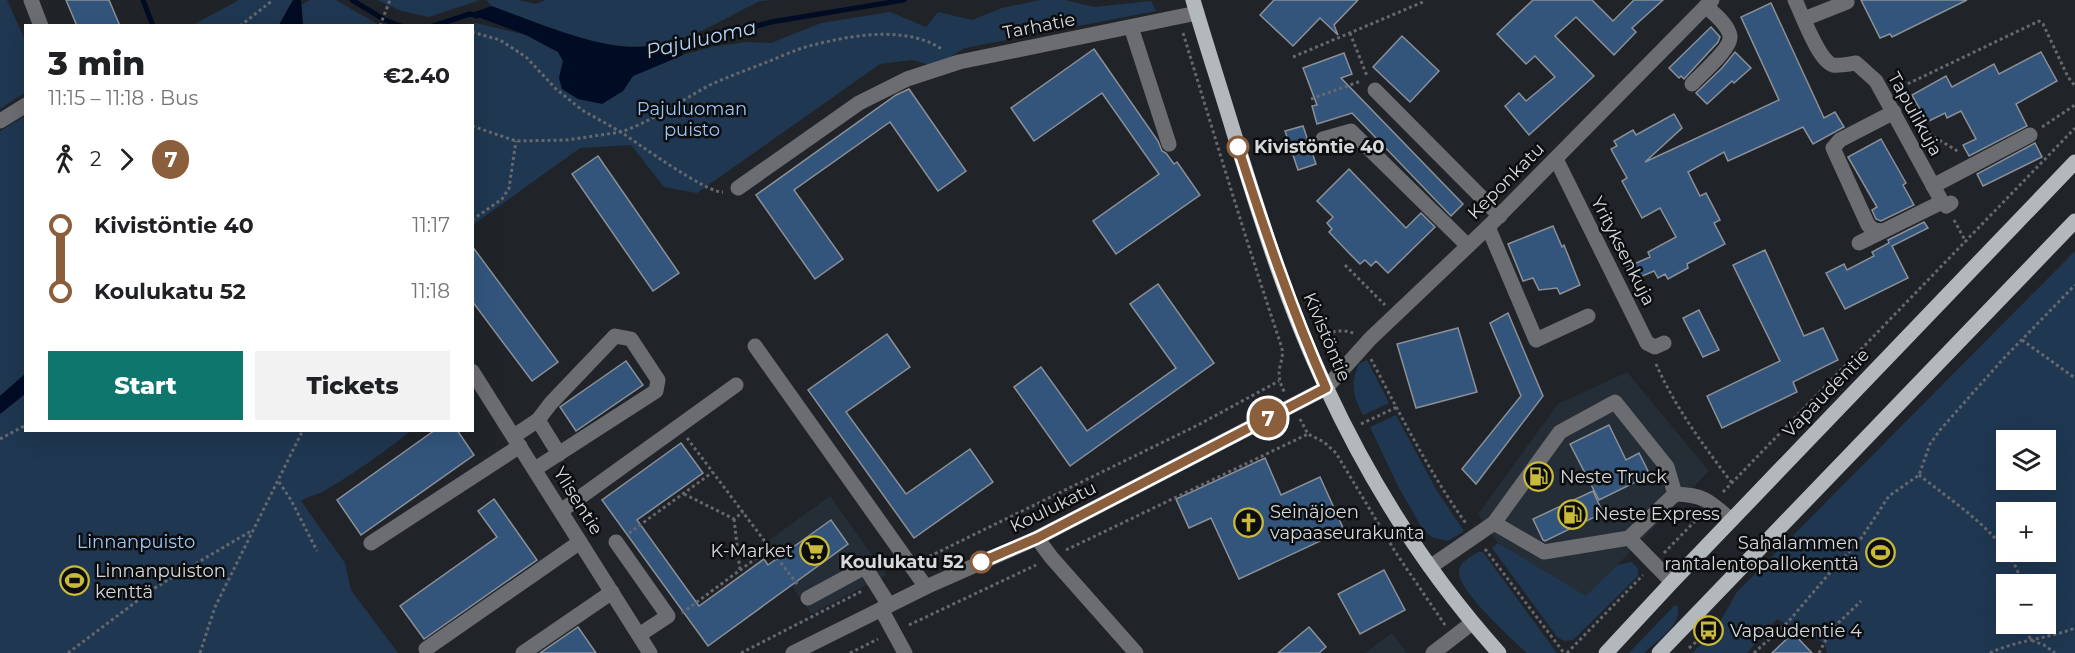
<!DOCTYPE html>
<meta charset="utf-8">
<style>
:root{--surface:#fff;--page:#f2f2f2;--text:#202124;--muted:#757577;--accent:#0f766e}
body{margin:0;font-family:Montserrat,sans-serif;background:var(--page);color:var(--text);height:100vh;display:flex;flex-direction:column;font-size:22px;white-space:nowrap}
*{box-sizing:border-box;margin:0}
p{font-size:20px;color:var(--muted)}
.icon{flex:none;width:33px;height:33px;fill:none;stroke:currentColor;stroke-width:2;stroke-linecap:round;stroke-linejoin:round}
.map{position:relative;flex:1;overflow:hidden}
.panel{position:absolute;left:24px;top:24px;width:450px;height:408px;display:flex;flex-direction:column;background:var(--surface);border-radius:0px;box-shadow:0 6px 24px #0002}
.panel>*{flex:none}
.badge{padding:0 12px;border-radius:20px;font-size:21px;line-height:39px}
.buttons{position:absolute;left:1996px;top:430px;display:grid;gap:12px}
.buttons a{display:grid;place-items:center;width:60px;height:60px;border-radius:0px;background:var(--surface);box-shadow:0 6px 24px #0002;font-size:30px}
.map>.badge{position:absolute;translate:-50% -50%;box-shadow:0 0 0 3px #fff}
.legs{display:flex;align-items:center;gap:9px;height:66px;padding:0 24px;font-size:20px}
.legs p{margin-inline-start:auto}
.head{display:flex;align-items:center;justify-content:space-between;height:102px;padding:0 24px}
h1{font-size:33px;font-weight:800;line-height:45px}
.primary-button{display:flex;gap:12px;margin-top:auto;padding:12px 24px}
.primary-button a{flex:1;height:69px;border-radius:0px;background:var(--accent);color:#fff;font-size:24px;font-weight:800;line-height:69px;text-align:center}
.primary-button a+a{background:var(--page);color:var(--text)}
ul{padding:0 24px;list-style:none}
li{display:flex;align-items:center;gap:21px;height:66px;font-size:22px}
li i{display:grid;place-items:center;width:9px;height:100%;margin:0 8px;background:currentColor}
li i::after{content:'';width:15px;height:15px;margin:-8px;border:4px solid;border-radius:50%;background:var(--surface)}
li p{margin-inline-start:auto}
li:first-child i{background:linear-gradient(#0000 50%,currentColor 0)}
li:last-child i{background:linear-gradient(currentColor 50%,#0000 0)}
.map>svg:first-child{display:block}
</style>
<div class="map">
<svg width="2075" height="653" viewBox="0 0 2075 653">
<rect width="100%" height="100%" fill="#202429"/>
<!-- built -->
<g fill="#252d36">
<polygon points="1627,372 1709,471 1586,597 1498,543 1478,514 1558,404"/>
<polygon points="830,496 886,575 811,614 764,544"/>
<polygon points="1392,633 1407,653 1365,653"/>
</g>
<!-- green -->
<g fill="#1f3751" fill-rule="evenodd">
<polygon points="0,0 7,0 25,40 26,92 0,109"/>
<polygon points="239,0 293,0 279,25 191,26"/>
<polygon points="310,0 336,0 379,25 303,25 301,5"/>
<polygon points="377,0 480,0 429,17 401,11"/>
<path d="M487,0H518L536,4L546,0H775L760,1C733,14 706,31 677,40C616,61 548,26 491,6Z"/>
<polygon points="1041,0 1065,0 1094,7 1151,1 1156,11 965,48 934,66 912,60 880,64 697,193 664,187 631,145 580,148 473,225 472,26 464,26 476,23 526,35 558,52 563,61 559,78 623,91 633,76 683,55 711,47 746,42 771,43 821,23 890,12 926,27 938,12 972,20 1002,8"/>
<polygon points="25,116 25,374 0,396 0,131"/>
<path d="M2075,251V653H1827L1824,643L1777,619L1747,653H1692C1714,634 1723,618 1736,593ZM2007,441H2046V480H2007ZM2007,513H2046V552H2007ZM2007,585H2046V624H2007Z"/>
<path d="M1367,360L1389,403L1363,415C1353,395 1350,386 1359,364Z"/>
<path d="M25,394L26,430L411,431C384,452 356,472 326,490C318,495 310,495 301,501L345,563L351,590L398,653H0V414Z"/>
<polygon points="1396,415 1437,491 1464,531 1448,541 1434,538 1423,530 1398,486 1370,427"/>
<polygon points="1498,543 1586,596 1617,565 1632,562 1638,569 1638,576 1573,640 1565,641 1558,638 1492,548"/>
<path d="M1478,552H1483L1557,653H1527C1513,640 1456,589 1459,571C1460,561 1471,557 1478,552Z"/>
<path d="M1675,605L1678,607C1682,624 1656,642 1644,653H1629Z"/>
</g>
<!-- water -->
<g fill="#000b24">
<polygon points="293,0 301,0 303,25 279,25"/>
<path d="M491,6C531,20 597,49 639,47C651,46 664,43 676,41L681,47L683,55L633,76L623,91L602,104L578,99L562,89L559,78L563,61L558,52L526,35L470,14Z"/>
<polygon points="25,374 25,394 0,414 0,396"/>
</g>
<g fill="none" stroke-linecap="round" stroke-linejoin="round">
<!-- stream -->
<g stroke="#000b24" stroke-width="5">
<polyline points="143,0 153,26"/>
<polyline points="352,0 385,20 401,26"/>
<polyline points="433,26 470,14 477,16"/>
<polyline points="677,48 771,22 904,0"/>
</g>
</g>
<!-- building -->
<g fill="#33557c" stroke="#8b9097" stroke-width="1.5">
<polygon points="66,0 109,0 120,26 77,26"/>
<polygon points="1274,0 1358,0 1334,25 1338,35 1320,18 1293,46 1260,15"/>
<polygon points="1533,0 1592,0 1613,21 1634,0 1663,0 1632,28 1636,32 1614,55 1576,17 1555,36 1594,76 1529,135 1505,106 1519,93 1526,101 1555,77 1535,56 1526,64 1497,34"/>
<polygon points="1861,0 1967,0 1892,37 1890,34 1880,38"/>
<polygon points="1771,3 1824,118 1835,112 1844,127 1813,144 1803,127 1728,161 1724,152 1688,172 1700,196 1706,193 1720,220 1714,223 1725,244 1687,264 1688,268 1668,279 1665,274 1658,278 1654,271 1633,280 1627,267 1650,257 1648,252 1676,237 1660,208 1642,218 1622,181 1627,178 1611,149 1617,146 1614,141 1633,130 1636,135 1674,114 1682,128 1645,162 1779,100 1741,17"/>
<polygon points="1711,27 1720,37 1718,42 1684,79 1681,76 1679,78 1669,68"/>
<polygon points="1402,36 1439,71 1410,102 1373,67"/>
<polygon points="1094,49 1158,141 1162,151 1166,153 1174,164 1177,162 1200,195 1116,254 1093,221 1159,174 1102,93 1034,141 1011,108"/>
<polygon points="1735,52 1751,68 1734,83 1732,81 1707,104 1696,93 1722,68"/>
<polygon points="2041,52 2057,81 2016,104 2027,126 1969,156 1963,145 1976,139 1961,111 1947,118 1945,113 1927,122 1912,95 1946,76 1952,87 1994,64 1999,74"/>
<polygon points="1344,53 1352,74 1341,78 1463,204 1451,216 1352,113 1317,124 1312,106 1317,105 1303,68"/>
<polygon points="909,89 966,171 938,191 890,122 794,190 843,259 815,279 756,195 896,95"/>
<polygon points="1303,126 1316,164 1298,170 1285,131"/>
<polygon points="1881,139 1906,183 1903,185 1914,205 1881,221 1876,219 1872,210 1877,207 1848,157"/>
<polygon points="2035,143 2042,157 1983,186 1977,174"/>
<polygon points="598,156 679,273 653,291 572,174"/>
<polygon points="1349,169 1406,228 1421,213 1435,227 1388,273 1376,261 1371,266 1365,260 1360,264 1349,253 1329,232 1332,229 1327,223 1333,217 1317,201"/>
<polygon points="1924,222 1928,228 1892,246 1908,278 1845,309 1826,273 1844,264 1847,270 1874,256 1872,252 1889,243 1888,240"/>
<polygon points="1553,226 1562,247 1564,245 1580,285 1560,294 1557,288 1539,290 1533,278 1523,281 1508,244"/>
<polygon points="472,246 558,362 532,381 472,301"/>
<polygon points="1765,250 1804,336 1823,328 1838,360 1793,382 1797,392 1722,428 1707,396 1780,361 1733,265"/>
<polygon points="1158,284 1214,363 1070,466 1014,387 1041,367 1087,431 1176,368 1130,304"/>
<polygon points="1699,310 1719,350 1703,357 1683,318"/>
<polygon points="1508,313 1543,396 1476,484 1462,469 1521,396 1490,323"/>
<polygon points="1458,328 1477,392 1416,408 1397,344"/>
<polygon points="887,334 910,367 846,412 906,494 970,449 993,482 914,538 808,390"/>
<polygon points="626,361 643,385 576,431 560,407"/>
<polygon points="1609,425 1626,460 1639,453 1650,475 1599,500 1570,444"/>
<polygon points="435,430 457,430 474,455 361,535 337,500"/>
<polygon points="681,443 703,473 637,520 699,606 764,559 768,565 831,520 848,544 708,646 602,500"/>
<polygon points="1265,458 1281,495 1320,477 1344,530 1239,579 1211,518 1189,528 1176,499"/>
<polygon points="1593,491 1603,513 1545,541 1543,540 1533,519"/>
<polygon points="494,499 537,560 424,639 400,606 497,537 478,511"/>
<polygon points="1384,570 1405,610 1360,634 1338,594"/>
<polygon points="578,627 596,653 540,653"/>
<polygon points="1309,627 1326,647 1319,653 1278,653"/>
<polygon points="1793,633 1812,653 1772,653"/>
</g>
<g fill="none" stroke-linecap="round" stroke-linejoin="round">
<!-- path -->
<g stroke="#65686d" stroke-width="3" stroke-dasharray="3 3" stroke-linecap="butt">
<polyline points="240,26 273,0"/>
<polyline points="380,26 390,0"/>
<path d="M472,32L500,40L526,57L556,89L582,110L621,132C653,121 680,101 710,85C727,77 744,71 762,64C778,58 796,49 813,45C852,35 908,25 943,50"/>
<path d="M1183,33C1215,137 1246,241 1281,345C1287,363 1271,368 1285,393"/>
<polyline points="1350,33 1367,76"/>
<polyline points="1293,57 1423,2"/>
<polyline points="1901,87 1915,115"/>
<polyline points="1897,89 2039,21 2043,24 2068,77 2075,86"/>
<polyline points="1311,99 1361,81"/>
<path d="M472,126L516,141L567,140L621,132C637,143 708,194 723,192"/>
<polyline points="2042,127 2075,105"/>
<polyline points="1924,131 1956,150 1958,153"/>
<polyline points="472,220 502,199 509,188 516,141"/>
<polyline points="1954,220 1966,242"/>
<polyline points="1345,265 1385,305"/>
<path d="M1321,335C1332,332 1344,328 1355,334"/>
<polyline points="2022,340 2075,378"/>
<path d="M1371,359C1401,416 1429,472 1467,525"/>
<path d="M1656,364C1675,407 1703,445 1732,483"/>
<polyline points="1300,419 1308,434 1324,442 1336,453 1396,553 1445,625"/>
<polyline points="1361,424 1397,407"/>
<polyline points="687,438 797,584"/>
<polyline points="0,439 26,425"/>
<path d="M1919,475C1953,502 2013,540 2022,585"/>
<polyline points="279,482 291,500 317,551"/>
<polyline points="1723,492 2075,128"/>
<polyline points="684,494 734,519 743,512"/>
<polyline points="734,519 740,571"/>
<polyline points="629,533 713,472"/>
<polyline points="1485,549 1564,653"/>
<polyline points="1066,550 1308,434"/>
<polyline points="1664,553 1702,514"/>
<polyline points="924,559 1198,425 1279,381"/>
<polyline points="682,613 770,548"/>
<polyline points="2028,624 2030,640 2044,645 2055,653"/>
<polyline points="909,625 1036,565"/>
<polyline points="1689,648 1709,631"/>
<polyline points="68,653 153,589 251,531"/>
<polyline points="200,653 215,607 303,430"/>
<polyline points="741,653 862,591"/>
<polyline points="850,653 878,639"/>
<polyline points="1567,653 1643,575"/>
<polyline points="1754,653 1788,622 1839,562 1858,543 1889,496 1919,475 1930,444 1940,430 2003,359 2075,285"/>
<polyline points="1819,653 1831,630 1861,601"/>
<path d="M1990,653C2017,640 2047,639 2075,628"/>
</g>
<!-- minor -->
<g stroke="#6b6d70" stroke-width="15">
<polyline points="31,0 41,26"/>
<path d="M1795,0C1802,14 1818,60 1833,65C1839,66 1849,64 1856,63L1876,81L1942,202L1946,206L1951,203"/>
<polyline points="1804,19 1847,2"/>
<polyline points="1131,27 1169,144"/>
<path d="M1692,84C1700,75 1732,48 1730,36C1728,24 1714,14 1706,6"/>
<polyline points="1375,90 1500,216"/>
<polyline points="0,121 26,105"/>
<polyline points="1323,139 1351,131 1468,246"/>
<polyline points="1556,159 1647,343 1655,347 1664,343"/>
<polyline points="1933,186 2030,135"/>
<polyline points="738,188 859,103 907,79 959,62 1197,13"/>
<polyline points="1488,227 1536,340 1588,316"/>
<polyline points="1882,231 1874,230 1868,225 1833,148 1840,140 1894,112"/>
<polyline points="1859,243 1942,202"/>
<polyline points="755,346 926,587"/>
<polyline points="472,371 650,653"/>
<polyline points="538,420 559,454"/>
<polyline points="514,436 538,420 551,403 615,336 631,339 658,380 656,391 535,469"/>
<path d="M1675,494C1705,495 1709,501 1731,520"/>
<polyline points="561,511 736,385"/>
<polyline points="1037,538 1051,557 1136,653"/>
<polyline points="1629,538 1672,582"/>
<polyline points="616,542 668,616 639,635"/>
<polyline points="371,543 520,446"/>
<polyline points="1430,567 1494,523 1560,432 1615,402 1667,467 1675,494 1629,538 1544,552 1494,523"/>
<polyline points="808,598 865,567 889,605"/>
<polyline points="881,609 905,653"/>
<polyline points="426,649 580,542"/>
<polyline points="523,653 612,592"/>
<polyline points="793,653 926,587 1037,538 1326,388 1370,339 1488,227 1712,0"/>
<polyline points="1433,653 1472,623"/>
</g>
<!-- major -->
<g stroke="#b3b8bd" stroke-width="15">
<path d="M1193,0C1206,44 1220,87 1233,130C1260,217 1287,305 1326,387C1370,482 1429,575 1499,653"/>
<polyline points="1606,653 1672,582 2075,162"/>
<polyline points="1659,653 2075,221"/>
</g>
</g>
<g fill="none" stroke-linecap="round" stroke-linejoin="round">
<defs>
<path id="line-1" d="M981,562L1037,538L1326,388C1291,309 1264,229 1238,147"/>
</defs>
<!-- line-1 casing -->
<use href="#line-1" stroke="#fff" stroke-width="14"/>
<!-- line-1 -->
<use href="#line-1" stroke="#8b5e3c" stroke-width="9"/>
</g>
<!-- icons -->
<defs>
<symbol id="fuel-ring" viewBox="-11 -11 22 22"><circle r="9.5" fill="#0b0d0f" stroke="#c9ba3a" stroke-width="1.5"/><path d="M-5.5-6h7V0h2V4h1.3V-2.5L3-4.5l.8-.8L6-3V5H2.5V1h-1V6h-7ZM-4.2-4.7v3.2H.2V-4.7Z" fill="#c9ba3a"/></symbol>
<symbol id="church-ring" viewBox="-11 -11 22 22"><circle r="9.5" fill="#0b0d0f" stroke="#c9ba3a" stroke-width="1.5"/><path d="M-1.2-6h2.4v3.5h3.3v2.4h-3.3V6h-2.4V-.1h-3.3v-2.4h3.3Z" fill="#c9ba3a"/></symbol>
<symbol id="supermarket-ring" viewBox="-11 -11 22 22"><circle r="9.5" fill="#0b0d0f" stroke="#c9ba3a" stroke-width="1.5"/><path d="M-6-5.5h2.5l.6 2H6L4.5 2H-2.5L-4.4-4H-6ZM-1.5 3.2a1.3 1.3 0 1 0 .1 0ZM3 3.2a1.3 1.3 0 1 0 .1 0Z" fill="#c9ba3a"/></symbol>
<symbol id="stadium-ring" viewBox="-11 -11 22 22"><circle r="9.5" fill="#0b0d0f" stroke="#c9ba3a" stroke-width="1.5"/><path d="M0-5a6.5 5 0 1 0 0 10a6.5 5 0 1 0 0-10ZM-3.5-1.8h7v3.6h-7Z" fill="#c9ba3a"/></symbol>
<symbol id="bus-ring" viewBox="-11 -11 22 22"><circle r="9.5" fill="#0b0d0f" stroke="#c9ba3a" stroke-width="1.5"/><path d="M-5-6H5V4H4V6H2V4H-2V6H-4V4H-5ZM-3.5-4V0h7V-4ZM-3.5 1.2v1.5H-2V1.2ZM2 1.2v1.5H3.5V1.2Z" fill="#c9ba3a"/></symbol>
</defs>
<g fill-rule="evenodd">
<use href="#fuel-ring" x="1522" y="460" width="33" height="33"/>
<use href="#fuel-ring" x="1556" y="498" width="33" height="33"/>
<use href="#church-ring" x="1232" y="506" width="33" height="33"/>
<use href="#supermarket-ring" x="798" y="534" width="33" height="33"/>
<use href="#stadium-ring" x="1864" y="536" width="33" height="33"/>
<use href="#stadium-ring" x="58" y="564" width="33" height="33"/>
<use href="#bus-ring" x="1692" y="614" width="33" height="33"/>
</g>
<!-- markers -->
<g fill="#fff" stroke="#8b5e3c" stroke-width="3">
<circle cx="1238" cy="147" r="10"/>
<circle cx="981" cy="562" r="10"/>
</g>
<g text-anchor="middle" stroke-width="5" stroke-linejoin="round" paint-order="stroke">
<!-- street labels -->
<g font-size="18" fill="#d6d9dc" stroke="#0b0d0f">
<text transform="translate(1039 26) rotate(-11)" y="6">Tarhatie</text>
<text transform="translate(1915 114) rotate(61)" y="6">Tapulikuja</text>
<text transform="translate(1506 181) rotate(-45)" y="6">Keponkatu</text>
<text transform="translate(1623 251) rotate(63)" y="6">Yrityksenkuja</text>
<text transform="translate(1327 337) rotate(67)" y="6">Kivistöntie</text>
<text transform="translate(1826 393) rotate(-46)" y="6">Vapaudentie</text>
<text transform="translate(578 501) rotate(58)" y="6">Ylisentie</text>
<text transform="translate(1053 507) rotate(-26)" y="6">Koulukatu</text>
</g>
<!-- park labels -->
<g font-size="18" fill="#9bc6f8" stroke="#0b0d0f">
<text x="692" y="115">Pajuluoman<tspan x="692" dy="21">puisto</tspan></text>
<text x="136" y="548">Linnanpuisto</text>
</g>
<!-- stop labels -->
<g font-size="18" font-weight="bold" fill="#d6d9dc" stroke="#0b0d0f" text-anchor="start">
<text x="1254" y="153">Kivistöntie 40</text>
<text x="964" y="568" text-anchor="end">Koulukatu 52</text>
</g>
<!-- poi labels -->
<g font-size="18" fill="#d6d9dc" stroke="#0b0d0f" text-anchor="start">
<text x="1560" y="483">Neste Truck</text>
<text x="1270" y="518">Seinäjoen<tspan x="1270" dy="21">vapaaseurakunta</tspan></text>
<text x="1594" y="520">Neste Express</text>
<text x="1859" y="549" text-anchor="end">Sahalammen<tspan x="1859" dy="21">rantalentopallokenttä</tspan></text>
<text x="793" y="557" text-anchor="end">K-Market</text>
<text x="95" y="577">Linnanpuiston<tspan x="95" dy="21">kenttä</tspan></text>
<text x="1730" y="637">Vapaudentie 4</text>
</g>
<!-- water labels -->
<g font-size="20" font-style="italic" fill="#b2d2f8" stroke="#0b0d0f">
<text transform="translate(701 39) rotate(-13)" y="7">Pajuluoma</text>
</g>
</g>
</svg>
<div class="buttons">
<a><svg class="icon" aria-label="layers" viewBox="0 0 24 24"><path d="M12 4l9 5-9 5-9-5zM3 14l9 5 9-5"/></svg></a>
<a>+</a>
<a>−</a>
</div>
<b class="badge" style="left:1268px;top:418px;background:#8b5e3c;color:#fff">7</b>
<section class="panel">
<div class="head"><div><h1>3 min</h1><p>11:15 – 11:18 · Bus</p></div><b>€2.40</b></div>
<div class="legs"><svg class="icon" aria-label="walk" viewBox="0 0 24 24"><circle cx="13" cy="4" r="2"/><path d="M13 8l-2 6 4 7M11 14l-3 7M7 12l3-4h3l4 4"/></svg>2<svg class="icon" aria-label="forward" viewBox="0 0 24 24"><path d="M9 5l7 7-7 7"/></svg><b class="badge" style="background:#8b5e3c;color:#fff">7</b></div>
<ul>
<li><i style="color:#8b5e3c"></i><b>Kivistöntie 40</b><p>11:17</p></li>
<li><i style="color:#8b5e3c"></i><b>Koulukatu 52</b><p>11:18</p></li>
</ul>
<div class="primary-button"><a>Start</a><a>Tickets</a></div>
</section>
</div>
